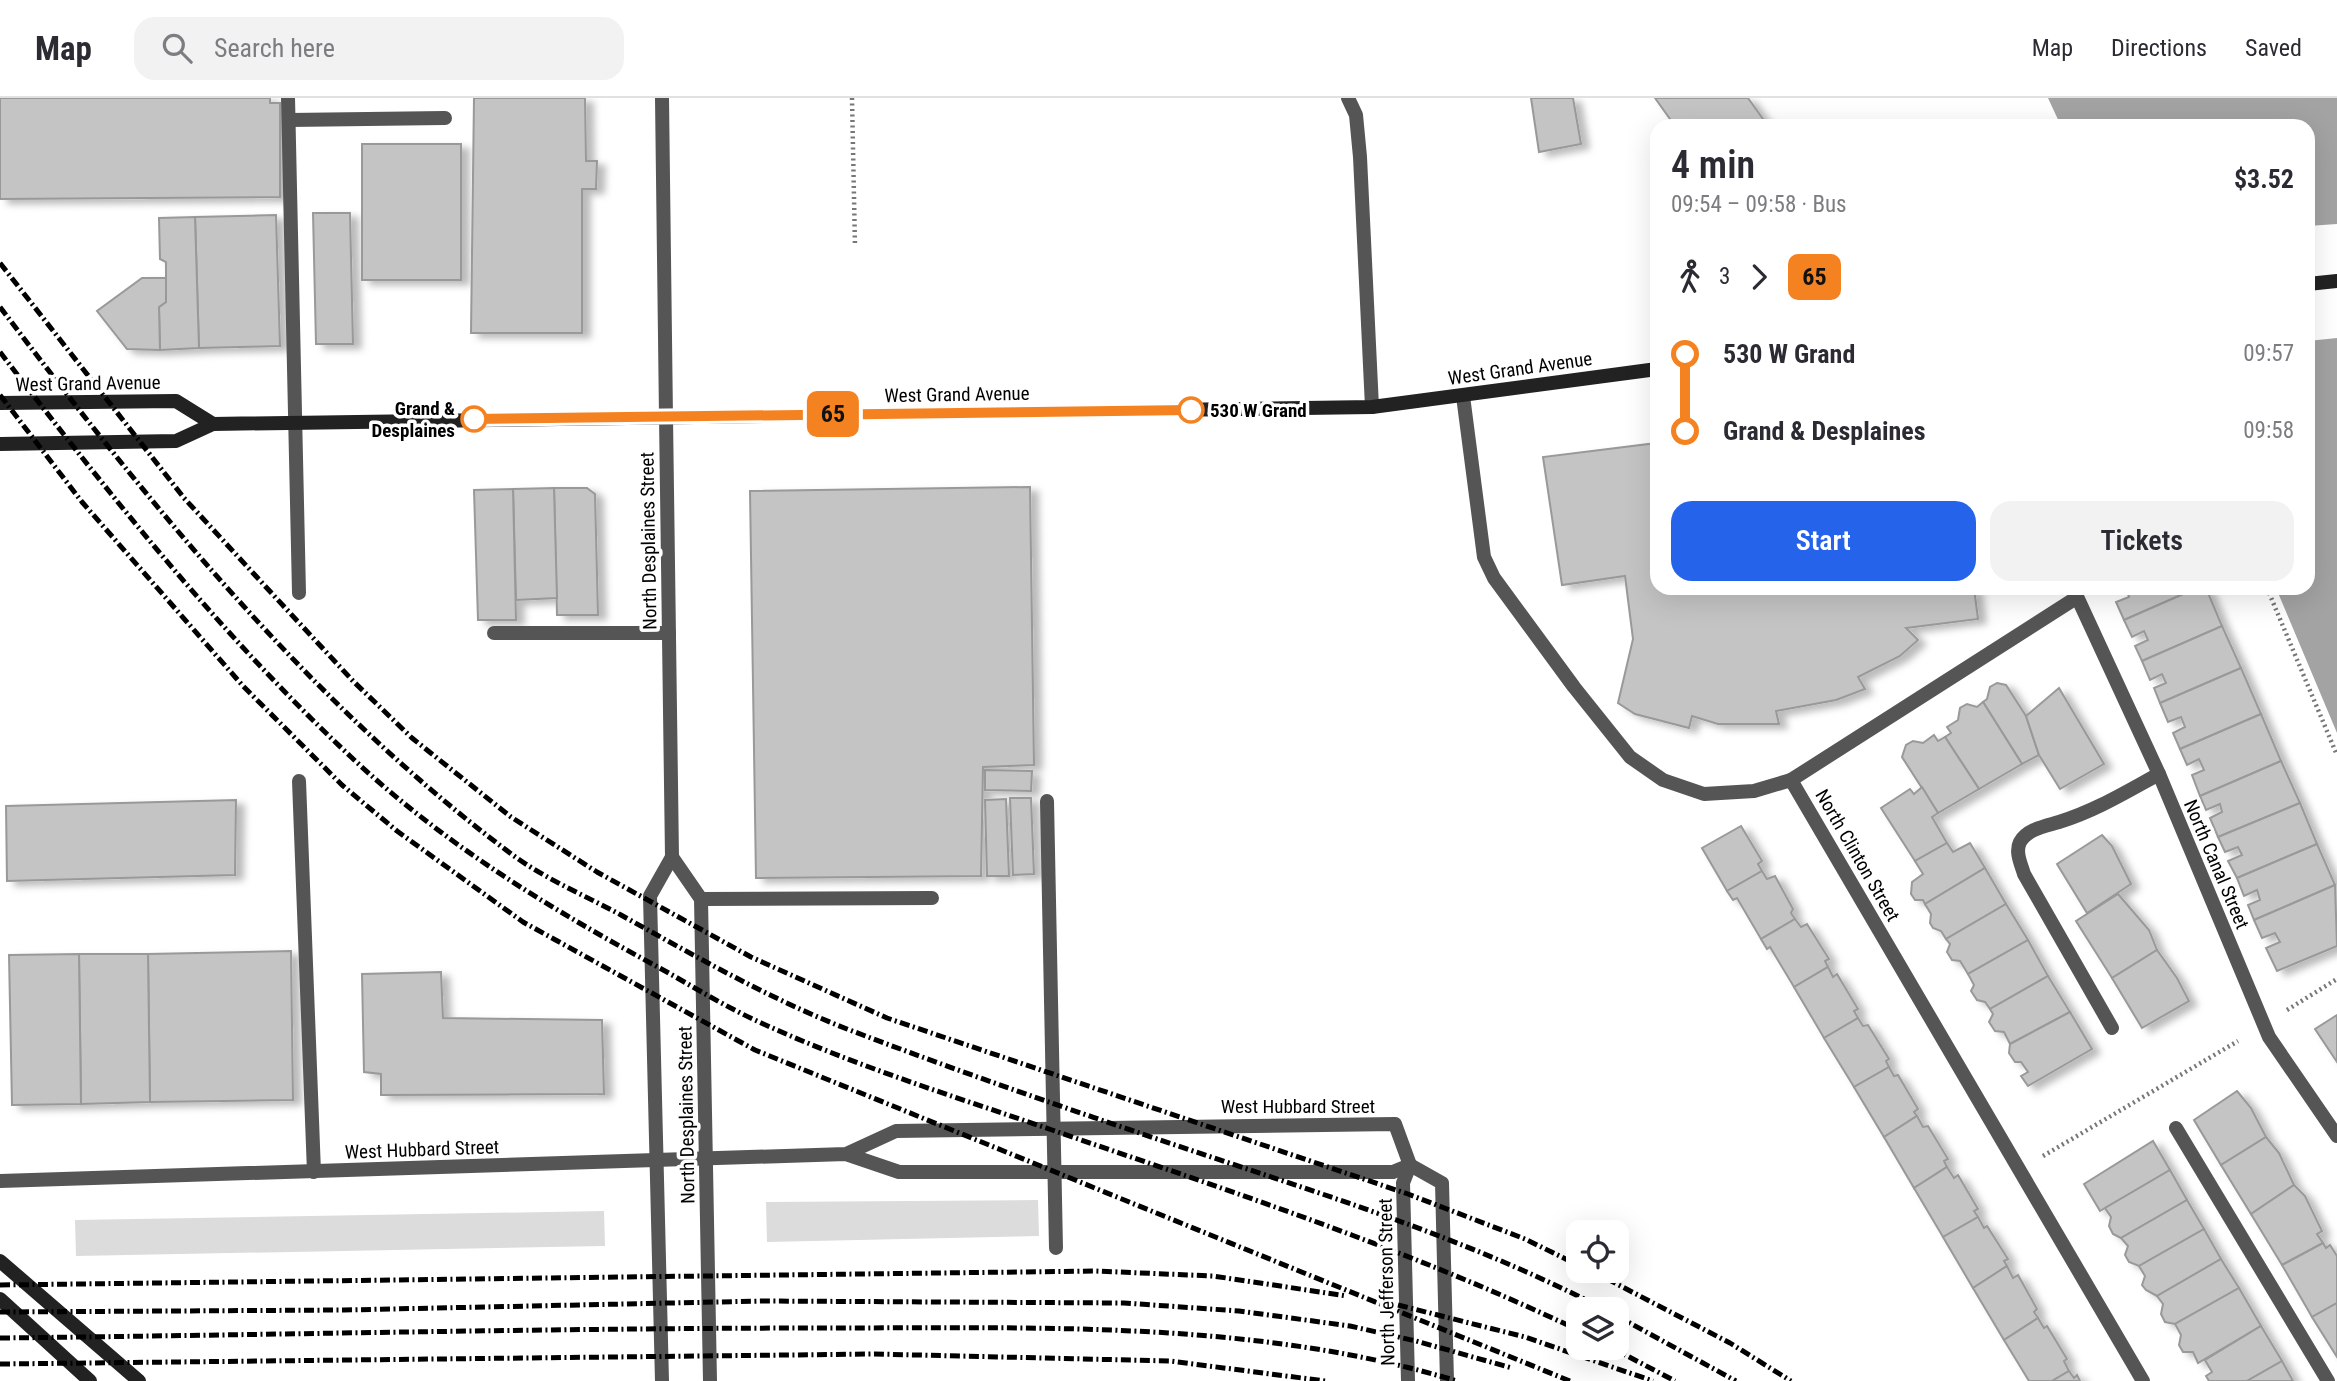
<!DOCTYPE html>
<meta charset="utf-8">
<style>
:root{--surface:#fff;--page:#f2f2f3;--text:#2b2b33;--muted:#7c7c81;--line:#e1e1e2;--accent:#2563eb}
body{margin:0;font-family:"Roboto Condensed",sans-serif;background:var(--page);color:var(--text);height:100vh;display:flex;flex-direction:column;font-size:26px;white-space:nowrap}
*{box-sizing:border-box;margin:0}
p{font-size:23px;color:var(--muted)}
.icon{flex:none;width:38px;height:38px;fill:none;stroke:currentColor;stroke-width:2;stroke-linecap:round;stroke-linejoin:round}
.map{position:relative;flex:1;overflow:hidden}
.sheet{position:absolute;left:1650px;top:21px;width:665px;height:476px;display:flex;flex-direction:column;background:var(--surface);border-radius:21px;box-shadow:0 7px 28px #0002}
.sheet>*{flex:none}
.badge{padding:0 14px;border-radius:10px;font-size:24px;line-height:46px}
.controls{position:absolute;left:1566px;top:1122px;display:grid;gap:14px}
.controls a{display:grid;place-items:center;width:63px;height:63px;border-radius:14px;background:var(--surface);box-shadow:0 7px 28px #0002;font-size:35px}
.map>.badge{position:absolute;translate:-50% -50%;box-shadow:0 0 0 4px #fff}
.legs{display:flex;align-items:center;gap:10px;height:77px;padding:0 21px;font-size:23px}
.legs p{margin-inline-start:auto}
.head{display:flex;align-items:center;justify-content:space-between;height:119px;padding:0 21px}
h1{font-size:38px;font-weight:600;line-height:52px}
.button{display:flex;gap:14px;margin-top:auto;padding:14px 21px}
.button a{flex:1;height:80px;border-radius:21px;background:var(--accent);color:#fff;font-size:28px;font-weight:600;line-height:80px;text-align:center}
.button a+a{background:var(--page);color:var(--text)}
ul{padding:0 21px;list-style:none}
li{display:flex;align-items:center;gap:24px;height:77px;font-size:26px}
li i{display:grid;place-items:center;width:10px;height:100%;margin:0 9px;background:currentColor}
li i::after{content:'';width:18px;height:18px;margin:-9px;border:5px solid;border-radius:50%;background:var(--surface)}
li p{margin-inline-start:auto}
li:first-child i{background:linear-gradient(#0000 50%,currentColor 0)}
li:last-child i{background:linear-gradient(currentColor 50%,#0000 0)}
header{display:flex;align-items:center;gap:42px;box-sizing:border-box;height:98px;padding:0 35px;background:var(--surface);border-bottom:2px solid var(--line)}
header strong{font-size:33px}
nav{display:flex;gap:38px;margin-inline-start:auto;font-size:24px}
.search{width:490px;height:63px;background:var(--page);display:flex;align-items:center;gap:18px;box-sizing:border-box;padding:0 24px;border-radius:21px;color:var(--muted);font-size:26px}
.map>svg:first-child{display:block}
</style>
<header>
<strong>Map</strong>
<div class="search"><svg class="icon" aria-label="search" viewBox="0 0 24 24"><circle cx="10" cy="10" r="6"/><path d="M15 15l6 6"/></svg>Search here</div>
<nav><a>Map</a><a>Directions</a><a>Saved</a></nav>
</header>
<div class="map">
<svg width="2337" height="1283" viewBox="0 0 2337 1283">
<defs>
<filter id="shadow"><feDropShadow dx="8" dy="4.5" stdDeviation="3.5" flood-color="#0004"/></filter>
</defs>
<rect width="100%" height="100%" fill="#fff"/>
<!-- green -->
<g fill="#dcdcdc">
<polygon points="1038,1102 1039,1138 767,1144 766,1104"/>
<polygon points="604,1113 605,1148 76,1158 75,1122"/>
</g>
<!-- water -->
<polygon fill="#a3a3a3" points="2048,0 2337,0 2337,635 2276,490 2308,490 2308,28 2061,28"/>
<!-- pier -->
<polygon fill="#fff" points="2337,126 2337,240 2308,243 2308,128"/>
<!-- building -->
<g fill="#c4c4c4" stroke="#999" stroke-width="2" filter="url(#shadow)">
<polygon points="0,0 270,0 270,5 280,5 280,99 0,101"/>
<polygon points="474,0 585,0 586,63 597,63 596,91 582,91 582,235 471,235"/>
<polygon points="1531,0 1573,0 1581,46 1539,54"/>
<polygon points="1655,0 1748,0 1768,28 1675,28"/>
<rect x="362" y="46" width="99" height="136"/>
<polygon points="313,115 350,115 353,246 316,246"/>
<polygon points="276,117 280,248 199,250 195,119"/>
<polygon points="195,119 199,250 160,252 159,209 166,204 166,164 160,161 159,120"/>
<polygon points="142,180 166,180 166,204 159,209 160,252 127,251 97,213"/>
<polygon points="1657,345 1657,490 1974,490 1978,521 1906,530 1918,542 1900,558 1858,579 1865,591 1836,602 1776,613 1779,626 1718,626 1692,618 1689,630 1635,616 1618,605 1633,541 1625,478 1562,487 1543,359"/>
<polygon points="1030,389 1034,667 983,669 981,778 756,780 750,393"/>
<polygon points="554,390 587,390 595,396 598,517 557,517"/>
<polygon points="554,390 557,500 516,502 513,391"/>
<polygon points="513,391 516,522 478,522 474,392"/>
<polygon points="2126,490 2197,490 2124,522 2116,504 2129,499"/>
<polygon points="2197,490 2206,490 2222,528 2142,563 2135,548 2148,542 2144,533 2132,539 2124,522"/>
<polygon points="2222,528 2241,570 2160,605 2154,590 2166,585 2162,576 2150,582 2142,563"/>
<polygon points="2241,570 2261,616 2180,651 2173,635 2185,629 2181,619 2168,624 2160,605"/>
<polygon points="1997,585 2006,587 2026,618 2039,657 2022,666 1983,604 1987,601 1990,589"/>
<polygon points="2059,590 2104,666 2060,691 2039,657 2026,618"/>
<polygon points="1983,604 2022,666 1979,691 1945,639 1951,635 1947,629 1958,622 1960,610 1967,606 1977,609"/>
<polygon points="2261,616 2281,663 2200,698 2192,677 2204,672 2199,661 2187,667 2180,651"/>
<polygon points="1934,637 1938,643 1945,639 1979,691 1938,715 1902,659 1906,647 1913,643 1923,645"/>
<polygon points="2281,663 2300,705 2218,739 2210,720 2222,714 2220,706 2206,712 2200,698"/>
<polygon points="985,672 1032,673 1031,693 985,692"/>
<polygon points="1922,689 1938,715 1932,719 1947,745 1915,763 1881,710 1910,691 1914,696"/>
<polygon points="1010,700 1031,700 1034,776 1013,777"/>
<polygon points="1006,701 1009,778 987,778 985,702"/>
<polygon points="236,702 235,777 7,783 6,708"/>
<polygon points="2300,705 2317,746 2237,780 2228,763 2242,757 2238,749 2225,754 2218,739"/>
<polygon points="1741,728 1762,763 1758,766 1762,773 1727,793 1702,750"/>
<polygon points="2102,737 2112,748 2131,786 2087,815 2057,766"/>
<polygon points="1947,745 1953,754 1970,745 1985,770 1925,806 1923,802 1915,802 1911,796 1912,784 1923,776 1915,763"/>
<polygon points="2317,746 2335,787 2254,822 2248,807 2260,802 2257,792 2244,798 2237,780"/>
<polygon points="1985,770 2006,806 1946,841 1941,833 1933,830 1930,825 1931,816 1925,806"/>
<polygon points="1762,773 1767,781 1775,778 1793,811 1791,815 1795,821 1761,841 1737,800 1733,802 1727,793"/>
<polygon points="2335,787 2337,848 2277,873 2266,850 2280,844 2275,835 2262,840 2254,822"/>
<polygon points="2118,796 2149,832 2157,852 2112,880 2076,823"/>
<polygon points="2006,806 2028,842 1968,876 1960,863 1952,862 1947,854 1950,846 1946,841"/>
<polygon points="1795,821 1801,829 1807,826 1829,861 1825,863 1828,869 1794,889 1770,849 1767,851 1761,841"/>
<polygon points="2028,842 2048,878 1990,911 1985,904 1977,902 1971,893 1974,887 1968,876"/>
<polygon points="2157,852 2177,880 2189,903 2142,930 2112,880"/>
<polygon points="291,853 293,1002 150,1004 148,856"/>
<polygon points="79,856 148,856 150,1004 81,1006"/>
<polygon points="79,856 81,1006 12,1007 9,857"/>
<polygon points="1828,869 1833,879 1837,876 1858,911 1854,913 1858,920 1824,940 1794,889"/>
<polygon points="441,874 443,920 602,922 604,996 381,997 381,976 364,974 362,876"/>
<polygon points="2048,878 2070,914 2010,946 2004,934 1995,933 1989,924 1993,916 1990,911"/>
<polygon points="2070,914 2092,951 2028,988 2021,978 2028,974 2021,964 2015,964 2009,955 2010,946"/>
<polygon points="2337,917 2337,964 2315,931"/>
<polygon points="1858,920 1863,928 1868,927 1889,961 1886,963 1889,969 1854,989 1824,940"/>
<polygon points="1889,969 1894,978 1898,977 1918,1011 1914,1014 1917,1018 1884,1039 1854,989"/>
<polygon points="2237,993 2251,1010 2266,1039 2221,1067 2194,1022"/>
<polygon points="1917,1018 1923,1029 1928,1028 1948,1061 1944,1063 1947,1069 1914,1090 1884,1039"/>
<polygon points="2266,1039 2279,1055 2294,1087 2251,1116 2221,1067"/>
<polygon points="2153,1043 2170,1072 2100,1113 2084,1086"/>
<polygon points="1947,1069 1954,1080 1958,1077 1978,1111 1974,1113 1978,1119 1943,1139 1914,1090"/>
<polygon points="2170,1072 2187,1102 2121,1140 2113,1136 2109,1128 2111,1119 2105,1110"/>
<polygon points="2294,1087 2305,1098 2322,1133 2317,1136 2323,1145 2282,1167 2251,1116"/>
<polygon points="2187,1102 2204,1131 2139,1168 2129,1164 2125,1157 2128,1148 2121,1140"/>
<polygon points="1978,1119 1984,1130 1987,1128 2008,1161 2004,1163 2007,1168 1973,1190 1943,1139"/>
<polygon points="2204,1131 2221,1161 2157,1198 2146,1192 2142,1187 2145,1178 2139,1168"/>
<polygon points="2323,1145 2326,1150 2330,1147 2337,1158 2337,1205 2312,1219 2282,1167"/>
<polygon points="2221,1161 2239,1190 2175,1226 2165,1224 2161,1216 2163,1206 2157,1198"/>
<polygon points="2007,1168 2013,1180 2018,1177 2037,1211 2034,1214 2038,1220 2004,1242 1973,1190"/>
<polygon points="2239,1190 2261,1228 2198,1265 2193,1254 2183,1254 2179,1247 2181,1237 2175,1226"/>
<polygon points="2337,1205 2337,1259 2312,1219"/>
<polygon points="2038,1220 2044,1230 2047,1228 2067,1261 2064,1263 2069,1273 2052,1283 2029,1283 2004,1242"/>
<polygon points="2261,1228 2282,1263 2247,1283 2209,1283 2206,1278 2212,1274 2205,1262"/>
<polygon points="2282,1263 2293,1283 2247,1283"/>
<polygon points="2069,1273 2074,1280 2077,1277 2080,1283 2052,1283"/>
</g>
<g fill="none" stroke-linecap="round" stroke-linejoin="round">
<!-- path -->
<g stroke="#777" stroke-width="4.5" stroke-dasharray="2 3.5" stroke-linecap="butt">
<polyline points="852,0 855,148"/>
<polyline points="2267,490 2337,657"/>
<polyline points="2287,912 2337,881"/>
<polyline points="2043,1058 2238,943"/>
</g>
<!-- service -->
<g stroke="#555" stroke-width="14">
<polyline points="288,0 299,495"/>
<polyline points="1348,0 1356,17 1360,59 1372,309"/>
<polyline points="289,22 445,20"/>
<polyline points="494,535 669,535"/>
<polyline points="299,683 314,1074"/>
<polyline points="1047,703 1056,1150"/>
<polyline points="701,801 932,800"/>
<path d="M2112,930L2024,776C2021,766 2015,754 2020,744C2027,731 2046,728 2059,724C2095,713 2126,694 2159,676"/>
<polyline points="2176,1030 2328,1283"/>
<polyline points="1408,1283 1403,1085 1410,1067 1442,1085 1447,1283"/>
</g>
<!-- minor -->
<g stroke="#555" stroke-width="14">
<polyline points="662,0 666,319"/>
<polyline points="1463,298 1484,459 1494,480 1574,589 1630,659 1663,682 1704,696 1754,693 1791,682 2143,1283"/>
<polyline points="2073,490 2159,676 2269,939 2337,1038"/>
<polyline points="1791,682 2076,500"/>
<polyline points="0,1083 846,1056 899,1074 1393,1074 1410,1067 1395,1026 896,1033 846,1056"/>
</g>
<!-- tertiary -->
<g stroke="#555" stroke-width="14">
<polyline points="672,759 701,801 710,1283"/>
<polyline points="662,1283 650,798 672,759 666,319"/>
</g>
<!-- secondary -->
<g stroke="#222" stroke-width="14">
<polyline points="2308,186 2337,183"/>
<polyline points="0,305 176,303 213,326"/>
<polyline points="0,346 176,343 213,326 1372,309 1657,271"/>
<polyline points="0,1163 139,1283"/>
<polyline points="0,1201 90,1283"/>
</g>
<!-- rail -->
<g stroke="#000" stroke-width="5" stroke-dasharray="10 3.5 2 3.5" stroke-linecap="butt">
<polyline points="0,165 184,400 277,501 353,583 412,640 511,719 597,774 751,859 887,920 1408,1096 1525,1141 1578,1167"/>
<path d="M0,209C150,407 310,605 510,755C543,780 584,797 621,817C695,858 768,900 847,931C968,977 1091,1019 1214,1060C1347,1104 1478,1146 1604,1211"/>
<path d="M0,254C108,395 220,536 350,658C441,744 547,809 656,868C689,886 722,907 757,923C852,967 953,998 1052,1032C1230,1093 1408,1151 1578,1232"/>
<polyline points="0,297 82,404 243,588 342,687 397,733 523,824 755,952 1570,1283"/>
<polyline points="1590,1172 1730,1245 1791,1283"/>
<polyline points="0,1187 1095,1173 1213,1178 1347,1198"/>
<polyline points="1398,1207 1525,1239 1653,1283"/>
<polyline points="0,1214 344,1212 764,1203 1124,1205 1239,1213 1350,1228 1416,1243 1512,1270"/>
<polyline points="1617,1218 1736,1283"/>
<path d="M0,1240C277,1237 553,1230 830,1230C1037,1230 1256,1222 1457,1283"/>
<polyline points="1612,1250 1675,1283"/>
<polyline points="0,1266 875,1256 1170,1263 1325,1283"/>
</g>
</g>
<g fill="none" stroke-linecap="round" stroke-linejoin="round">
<defs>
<polyline id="line-1" points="474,321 1191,312"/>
</defs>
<!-- line-1 casing -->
<use href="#line-1" stroke="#fff" stroke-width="16"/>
<!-- line-1 -->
<use href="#line-1" stroke="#f58220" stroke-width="10"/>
</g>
<!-- markers -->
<g fill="#fff" stroke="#f58220" stroke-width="3.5">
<circle cx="1191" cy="312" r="12"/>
<circle cx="474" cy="321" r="12"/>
</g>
<g text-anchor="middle" stroke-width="7" stroke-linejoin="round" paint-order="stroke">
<!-- street labels -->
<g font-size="19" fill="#000" stroke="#fff">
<text transform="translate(1520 270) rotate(-8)" y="7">West Grand Avenue</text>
<text transform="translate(88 285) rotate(-1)" y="7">West Grand Avenue</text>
<text transform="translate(957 296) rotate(-1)" y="7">West Grand Avenue</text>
<text transform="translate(648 443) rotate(-91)" y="7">North Desplaines Street</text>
<text transform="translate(1858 757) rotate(60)" y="7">North Clinton Street</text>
<text transform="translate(2217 766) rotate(67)" y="7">North Canal Street</text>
<text x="1298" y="1015">West Hubbard Street</text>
<text transform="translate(686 1017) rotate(-91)" y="7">North Desplaines Street</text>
<text transform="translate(422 1051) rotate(-2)" y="7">West Hubbard Street</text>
<text transform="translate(1386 1184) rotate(-91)" y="7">North Jefferson Street</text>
</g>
<!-- stop labels -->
<g font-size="19" font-weight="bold" fill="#000" stroke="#fff" text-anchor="end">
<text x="455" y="317">Grand &amp;<tspan x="455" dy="22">Desplaines</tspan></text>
<text x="1210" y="319" text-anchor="start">530 W Grand</text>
</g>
</g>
</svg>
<div class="controls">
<a><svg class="icon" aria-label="locate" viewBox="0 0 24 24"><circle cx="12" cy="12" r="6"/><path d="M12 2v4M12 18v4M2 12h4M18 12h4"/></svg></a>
<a><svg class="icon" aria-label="layers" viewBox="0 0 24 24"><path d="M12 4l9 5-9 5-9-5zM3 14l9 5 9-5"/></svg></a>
</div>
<b class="badge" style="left:833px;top:316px;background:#f58220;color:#111">65</b>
<section class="sheet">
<div class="head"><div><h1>4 min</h1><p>09:54 – 09:58 · Bus</p></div><b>$3.52</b></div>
<div class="legs"><svg class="icon" aria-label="walk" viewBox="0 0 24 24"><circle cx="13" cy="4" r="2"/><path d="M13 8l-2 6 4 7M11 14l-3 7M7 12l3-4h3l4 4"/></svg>3<svg class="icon" aria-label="forward" viewBox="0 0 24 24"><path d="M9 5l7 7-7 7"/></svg><b class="badge" style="background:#f58220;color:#111">65</b></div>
<ul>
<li><i style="color:#f58220"></i><b>530 W Grand</b><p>09:57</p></li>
<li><i style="color:#f58220"></i><b>Grand &amp; Desplaines</b><p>09:58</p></li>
</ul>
<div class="button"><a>Start</a><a>Tickets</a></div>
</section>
</div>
